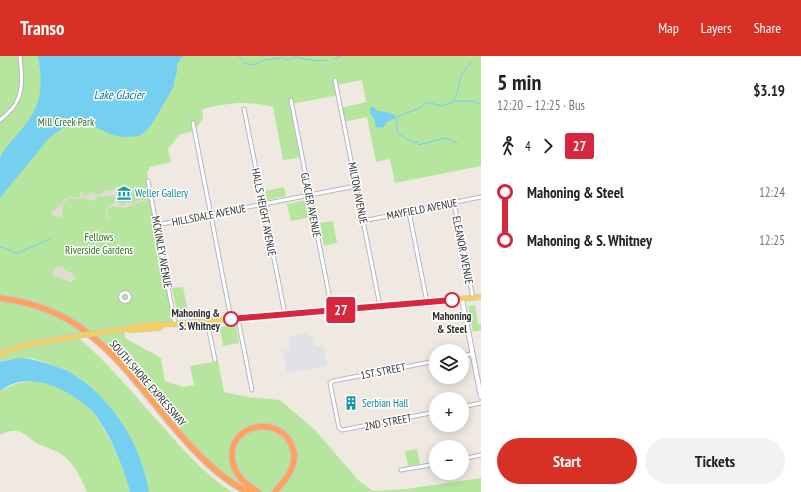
<!DOCTYPE html>
<meta charset="utf-8">
<style>
:root{--surface:#fff;--page:#f2f2f2;--text:#222;--muted:#767676;--accent:#d93025}
body{margin:0;font-family:"PT Sans Narrow",sans-serif;background:var(--page);color:var(--text);height:100vh;display:flex;flex-direction:column;font-size:15px;white-space:nowrap}
*{box-sizing:border-box;margin:0}
p{font-size:13px;color:var(--muted)}
.icon{flex:none;width:22px;height:22px;fill:none;stroke:currentColor;stroke-width:2;stroke-linecap:round;stroke-linejoin:round}
.map{position:relative;flex:1;overflow:hidden}
.side{display:flex;flex-direction:column;background:var(--surface);width:320px}
.side>*{flex:none}
.badge{padding:0 8px;border-radius:3px;font-size:14px;line-height:26px}
.controls{position:absolute;left:429px;top:288px;display:grid;gap:8px}
.controls a{display:grid;place-items:center;width:40px;height:40px;border-radius:50%;background:var(--surface);box-shadow:0 2px 10px #0003;font-size:20px}
.map>.badge{position:absolute;translate:-50% -50%;box-shadow:0 0 0 2px #fff}
.legs{display:flex;align-items:center;gap:6px;height:44px;padding:0 16px;font-size:13px}
.legs p{margin-inline-start:auto}
.headline{display:flex;align-items:center;justify-content:space-between;height:68px;padding:0 16px}
h1{font-size:22px;font-weight:700;line-height:30px}
.action{display:flex;gap:8px;margin-top:auto;padding:8px 16px}
.action a{flex:1;height:46px;border-radius:24px;background:var(--accent);color:#fff;font-size:16px;font-weight:700;line-height:46px;text-align:center}
.action a+a{background:var(--page);color:var(--text)}
ul{padding:0 16px;list-style:none}
li{display:flex;align-items:center;gap:14px;height:48px;font-size:15px}
li i{display:grid;place-items:center;width:6px;height:100%;margin:0 5px;background:currentColor}
li i::after{content:'';width:10px;height:10px;margin:-5px;border:3px solid;border-radius:50%;background:var(--surface)}
li p{margin-inline-start:auto}
li:first-child i{background:linear-gradient(#0000 50%,currentColor 0)}
li:last-child i{background:linear-gradient(currentColor 50%,#0000 0)}
header{display:flex;align-items:center;gap:24px;box-sizing:border-box;height:56px;padding:0 20px;background:var(--accent);color:#fff}
header strong{font-size:19px}
nav{display:flex;gap:22px;margin-inline-start:auto;font-size:14px}
main{display:flex;flex:1;min-height:0}
.map>svg:first-child{display:block}
</style>
<header>
<strong>Transo</strong>
<nav><a>Map</a><a>Layers</a><a>Share</a></nav>
</header>
<main>
<div class="map">
<svg width="481" height="436" viewBox="0 0 481 436">
<rect width="100%" height="100%" fill="#efe9e1"/>
<!-- industrial -->
<polygon fill="#e3e1e8" points="308,276 309,280 312,279 315,291 323,289 327,310 287,317 283,295 291,294 288,281"/>
<!-- green -->
<g fill="#b6e59e">
<path d="M0,0H481V110L395,127L390,103L376,106L367,61L344,66L341,52L366,46L362,24L336,29L338,39L292,48L302,101L283,104L273,51C245,44 229,47 202,53L203,62L195,75L180,78L168,93L171,106L150,111L147,117L175,268L124,274L125,282L161,302L165,325L184,331L194,329L190,310L218,305L224,336L248,341L280,344L315,374L358,424L373,435L406,433L481,422V436H248L216,416L143,334L90,278L78,281C110,309 137,342 166,374C186,397 206,419 232,436H149C142,390 112,343 73,318C67,314 58,311 51,309C43,306 35,302 27,302C18,301 9,304 0,306Z"/>
<polygon points="284,131 286,140 267,144 265,135"/>
<polygon points="307,144 311,161 291,165 287,148"/>
<polygon points="333,165 337,187 324,190 320,167"/>
<polygon points="183,231 189,261 178,260 172,232"/>
<polygon points="475,249 478,268 481,268 481,274 473,276 468,250"/>
<polygon points="234,269 236,270 239,287 223,290 220,272 221,271"/>
<path d="M33,325C53,327 78,340 92,355C96,359 98,364 101,368C113,388 124,412 130,436H87C82,424 76,411 66,402C58,394 46,392 36,387C30,383 25,377 18,375C12,374 5,376 0,379V335L15,328Z"/>
<polygon points="417,393 420,408 408,410 405,395"/>
</g>
<!-- plaza -->
<g fill="#dfdcd8">
<polygon points="116,131 119,134 117,135 117,136 120,137 118,140 119,141 117,145 120,149 124,149 127,146 134,148 136,145 143,144 148,145 148,146 143,145 137,147 135,149 123,152 112,150 107,154 108,162 106,163 106,153 115,146 115,140 107,140 104,142 102,140 97,141 95,144 92,145 88,143 82,142 76,143 69,142 63,147 62,152 63,158 61,162 59,160 56,161 54,159 53,160 52,159 52,155 60,150 64,143 70,141 77,142 80,140 80,136 82,135 83,139 86,141 91,136 96,139 102,138 103,135 114,134"/>
<polygon points="57,210 64,211 64,213 66,215 74,218 73,221 76,222 76,224 73,223 71,226 52,219"/>
</g>
<!-- water -->
<g fill="#75cff0">
<path d="M38,0H185L181,2L177,8V16L174,25V29L171,35L152,68L145,76L139,80L125,81L113,79L90,69H79L63,72L49,82L0,142C0,132 0,111 0,102C1,97 12,84 16,80C41,52 44,36 38,0Z"/>
<polygon points="372,51 374,51 377,55 386,56 395,59 395,62 387,66 384,71 377,72 375,69 375,64 370,57 370,52"/>
<path d="M18,302C30,302 39,305 51,309C58,311 67,314 73,318C113,343 142,390 149,436H130C124,412 109,375 93,356C90,352 85,349 81,346C60,329 25,315 0,335V306Z"/>
</g>
<g fill="none" stroke-linecap="round" stroke-linejoin="round">
<!-- stream -->
<g stroke="#75cff0" stroke-width="1">
<polyline points="239,0 244,7 252,9 265,4 282,2 288,4 295,1 317,5 327,4"/>
<polyline points="334,3 342,0"/>
<path d="M453,46C462,29 456,20 472,6"/>
<polyline points="396,61 418,53 426,47 430,47 442,50 456,45 472,45 481,48"/>
<path d="M395,62L398,64L396,67L398,77C405,81 410,87 418,86V89L446,82L453,85L459,89"/>
<path d="M0,191C7,191 12,197 18,197L50,183"/>
</g>
<defs>
<g id="street">
<polyline points="335,24 380,250"/>
<polyline points="291,44 332,254"/>
<polyline points="244,53 285,258"/>
<path d="M0,64C6,59 14,53 17,45C24,32 21,14 20,0"/>
<polyline points="193,67 231,263"/>
<polyline points="148,125 175,268"/>
<polyline points="454,147 473,242"/>
<polyline points="409,156 427,246"/>
<polyline points="363,165 481,141"/>
<polyline points="156,169 356,130"/>
<circle cx="125" cy="241" r="4.5"/>
<polyline points="238,263 252,334"/>
<polyline points="207,265 215,304"/>
<polyline points="462,300 472,298"/>
<polyline points="436,305 333,325 330,327 339,372 342,374 436,356"/>
<polyline points="462,351 481,347"/>
<polyline points="462,403 481,399"/>
<polyline points="401,414 436,408"/>
</g>
<polyline id="secondary" points="462,243 481,341"/>
<g id="primary">
<polyline points="128,273 132,274 159,272 164,269"/>
<polyline points="111,275 128,273 131,271 158,268 172,268 481,241"/>
<polyline points="0,298 29,288 72,281"/>
</g>
<g id="highway">
<path d="M0,242C32,246 64,258 89,278C124,305 150,344 179,377C199,400 220,422 248,436"/>
<path d="M258,436C245,428 233,418 232,401C230,367 280,359 292,390C295,397 295,404 292,411C289,421 281,428 275,436"/>
</g>
</defs>
<!-- street casing -->
<use href="#street" stroke="#b4b7c1" stroke-width="5"/>
<!-- secondary casing -->
<use href="#secondary" stroke="#b4b7c1" stroke-width="6"/>
<!-- primary casing -->
<use href="#primary" stroke="#c9c9c9" stroke-width="6"/>
<!-- highway casing -->
<use href="#highway" stroke="#c9c9c9" stroke-width="8"/>
<!-- street -->
<use href="#street" stroke="#fff" stroke-width="3"/>
<!-- secondary -->
<use href="#secondary" stroke="#fff" stroke-width="4"/>
<!-- primary -->
<use href="#primary" stroke="#f2d163" stroke-width="4.5"/>
<!-- highway -->
<use href="#highway" stroke="#ffa35c" stroke-width="5.5"/>
<defs>
<polyline id="primary-bridge" points="72,281 111,275"/>
</defs>
<!-- primary-bridge casing -->
<use href="#primary-bridge" stroke="#c9c9c9" stroke-width="6" stroke-linecap="butt"/>
<!-- primary-bridge -->
<use href="#primary-bridge" stroke="#f2d163" stroke-width="4.5"/>
</g>
<g fill="none" stroke-linecap="round" stroke-linejoin="round">
<defs>
<polyline id="line-1" points="231,263 452,244"/>
</defs>
<!-- line-1 casing -->
<use href="#line-1" stroke="#fff" stroke-width="9"/>
<!-- line-1 -->
<use href="#line-1" stroke="#d7263d" stroke-width="6"/>
</g>
<!-- icons -->
<defs>
<symbol id="museum-bare" viewBox="-9 -9 18 18"><path d="M0-6L6-3V-2H-6V-3ZM-5-1h2V3h-2ZM-1-1h2V3h-2ZM3-1h2V3H3ZM-6 4H6V6H-6Z" fill="#0f9aa8" stroke="#fff" stroke-width="2.5" paint-order="stroke"/></symbol>
<symbol id="building-bare" viewBox="-9 -9 18 18"><path d="M-4-6H4V6H1V3H-1V6H-4ZM-2.5-4.3h1.7v1.8h-1.7ZM.8-4.3h1.7v1.8H.8ZM-2.5-1h1.7V.8h-1.7ZM.8-1h1.7V.8H.8Z" fill="#0f9aa8" stroke="#fff" stroke-width="2.5" paint-order="stroke"/></symbol>
</defs>
<g fill-rule="evenodd">
<use href="#museum-bare" x="114" y="127" width="20" height="20"/>
<use href="#building-bare" x="341" y="337" width="20" height="20"/>
</g>
<!-- markers -->
<g fill="#fff" stroke="#d7263d" stroke-width="2">
<circle cx="452" cy="244" r="7"/>
<circle cx="231" cy="263" r="7"/>
</g>
<g text-anchor="middle" stroke-width="3" stroke-linejoin="round" paint-order="stroke">
<!-- park labels -->
<g font-size="11" fill="#2c6e1b" stroke="#fff">
<text x="66" y="70">Mill Creek Park</text>
<text x="99" y="185">Fellows<tspan x="99" dy="13">Riverside Gardens</tspan></text>
</g>
<!-- culture labels -->
<g font-size="11" fill="#0d838f" stroke="#fff" text-anchor="start">
<text x="135" y="141">Weller Gallery</text>
<text x="362" y="351">Serbian Hall</text>
</g>
<!-- street labels -->
<g font-size="11" fill="#2e2e2e" stroke="#fff">
<text transform="translate(358 137) rotate(79)" y="4">MILTON AVENUE</text>
<text transform="translate(311 149) rotate(79)" y="4">GLACIER AVENUE</text>
<text transform="translate(422 153) rotate(-11)" y="4">MAYFIELD AVENUE</text>
<text transform="translate(264 156) rotate(79)" y="4">HALLS HEIGHT AVENUE</text>
<text transform="translate(209 159) rotate(-11)" y="4">HILLSDALE AVENUE</text>
<text transform="translate(463 194) rotate(79)" y="4">ELEANOR AVENUE</text>
<text transform="translate(162 196) rotate(80)" y="4">MCKINLEY AVENUE</text>
<text transform="translate(383 315) rotate(-11)" y="4">1ST STREET</text>
<text transform="translate(148 327) rotate(49)" y="4">SOUTH SHORE EXPRESSWAY</text>
<text transform="translate(388 366) rotate(-11)" y="4">2ND STREET</text>
</g>
<!-- stop labels -->
<g font-size="11" font-weight="bold" fill="#2e2e2e" stroke="#fff" text-anchor="end">
<text x="220" y="261">Mahoning &amp;<tspan x="220" dy="13">S. Whitney</tspan></text>
<text x="452" y="264" text-anchor="middle">Mahoning<tspan x="452" dy="13">&amp; Steel</tspan></text>
</g>
<!-- water labels -->
<g font-size="12" font-style="italic" fill="#0d6fa3" stroke="#fff">
<text x="119" y="43">Lake Glacier</text>
</g>
</g>
</svg>
<div class="controls">
<a><svg class="icon" aria-label="layers" viewBox="0 0 24 24"><path d="M12 4l9 5-9 5-9-5zM3 14l9 5 9-5"/></svg></a>
<a>+</a>
<a>−</a>
</div>
<b class="badge" style="left:341px;top:254px;background:#d7263d;color:#fff">27</b>
</div>
<section class="side">
<div class="headline"><div><h1>5 min</h1><p>12:20 – 12:25 · Bus</p></div><b>$3.19</b></div>
<div class="legs"><svg class="icon" aria-label="walk" viewBox="0 0 24 24"><circle cx="13" cy="4" r="2"/><path d="M13 8l-2 6 4 7M11 14l-3 7M7 12l3-4h3l4 4"/></svg>4<svg class="icon" aria-label="forward" viewBox="0 0 24 24"><path d="M9 5l7 7-7 7"/></svg><b class="badge" style="background:#d7263d;color:#fff">27</b></div>
<ul>
<li><i style="color:#d7263d"></i><b>Mahoning &amp; Steel</b><p>12:24</p></li>
<li><i style="color:#d7263d"></i><b>Mahoning &amp; S. Whitney</b><p>12:25</p></li>
</ul>
<div class="action"><a>Start</a><a>Tickets</a></div>
</section>
</main>
